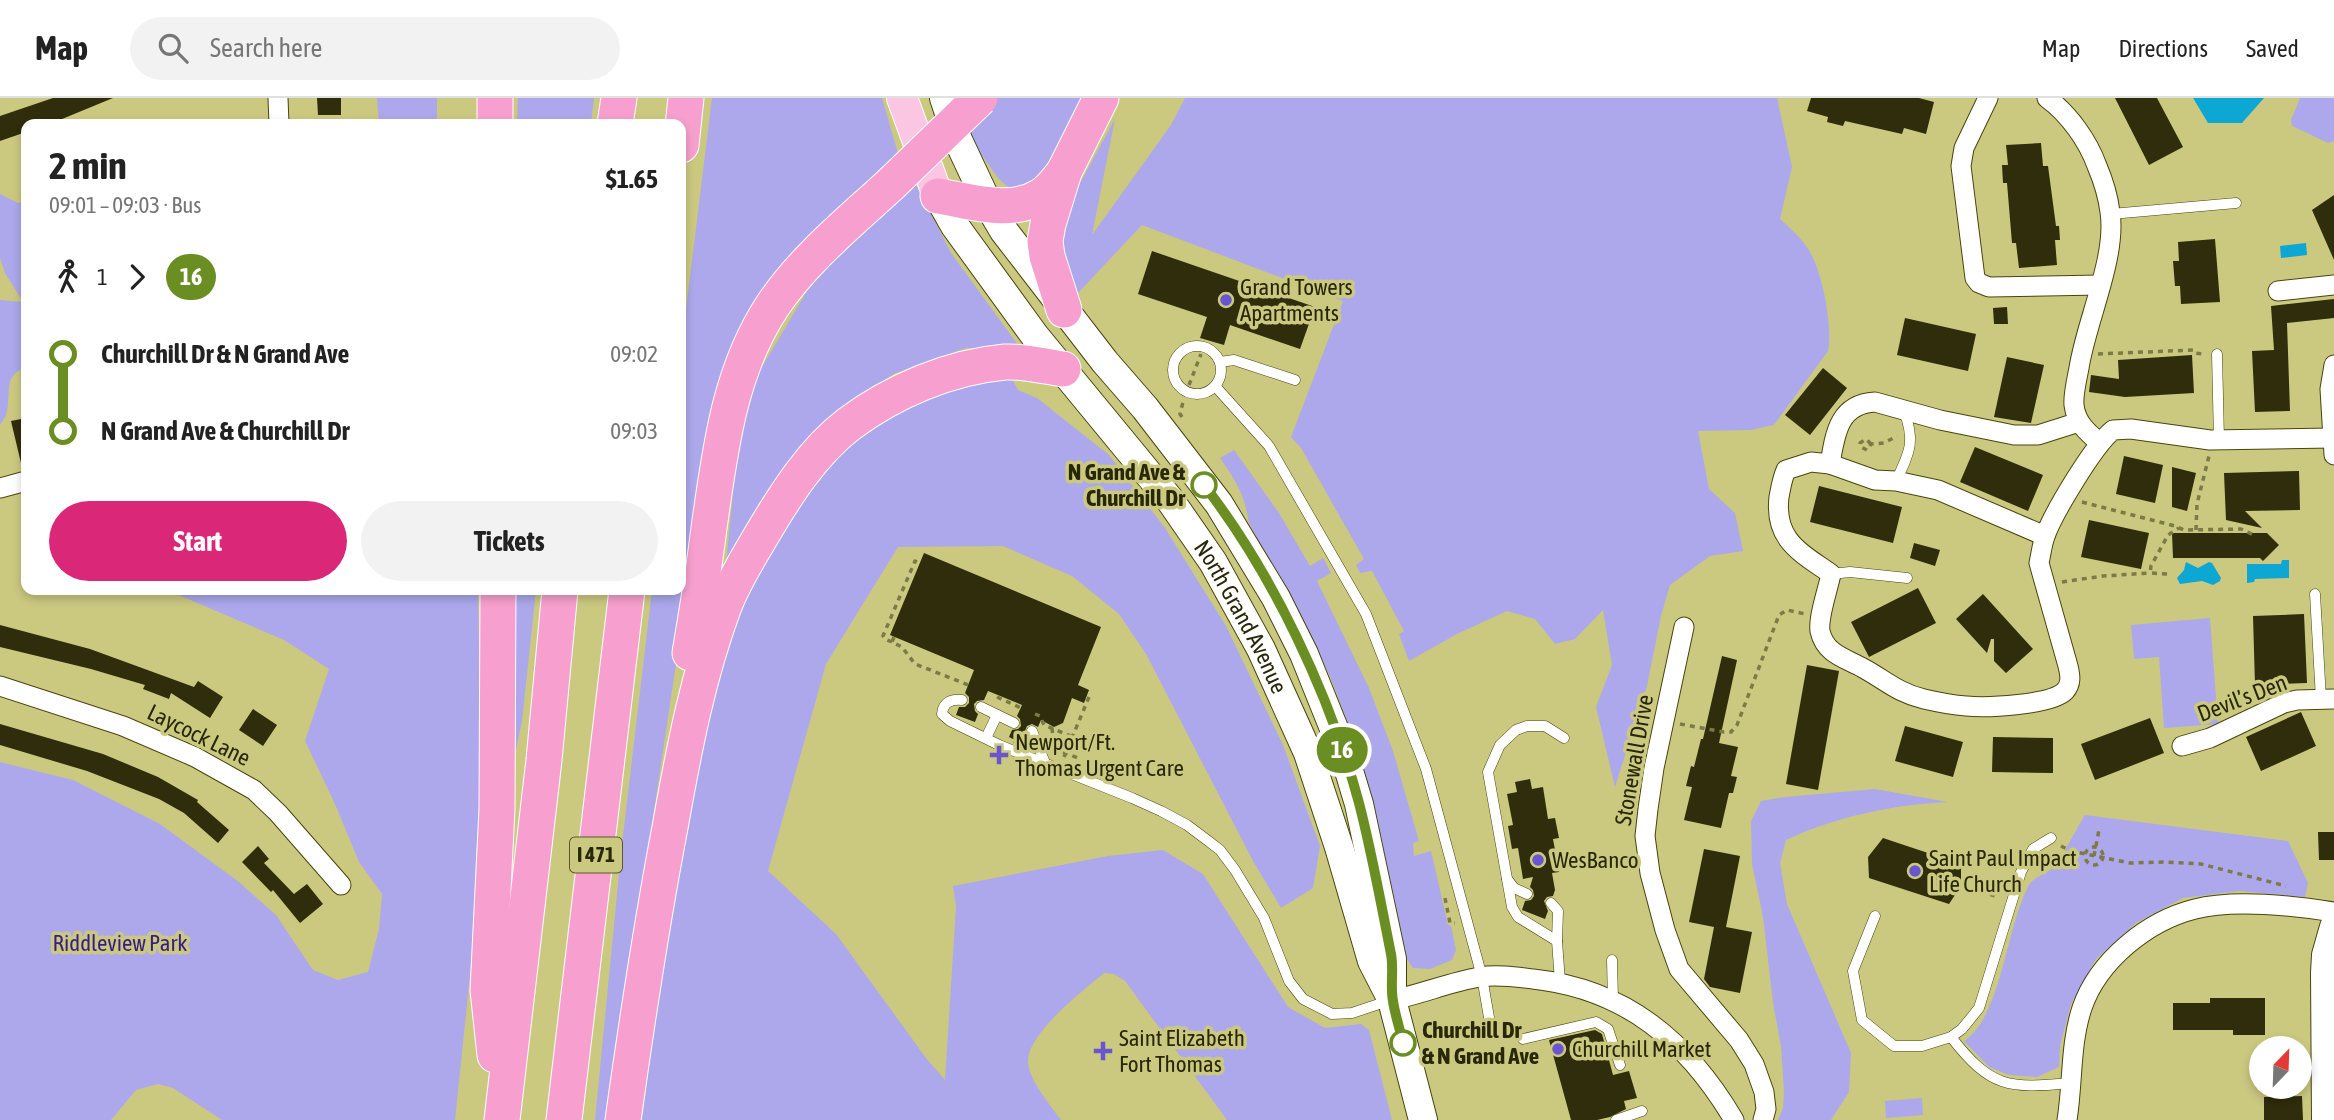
<!DOCTYPE html>
<meta charset="utf-8">
<style>
:root{--surface:#fff;--page:#f2f2f2;--text:#222;--muted:#767676;--line:#e0e0e0;--accent:#db2777}
body{margin:0;font-family:"Asap Condensed",sans-serif;background:var(--page);color:var(--text);height:100vh;display:flex;flex-direction:column;font-size:26px;white-space:nowrap}
*{box-sizing:border-box;margin:0}
p{font-size:23px;color:var(--muted)}
.icon{flex:none;width:38px;height:38px;fill:none;stroke:currentColor;stroke-width:2;stroke-linecap:round;stroke-linejoin:round}
.map{position:relative;flex:1;overflow:hidden}
.side{position:absolute;left:21px;top:21px;width:665px;height:476px;display:flex;flex-direction:column;background:var(--surface);border-radius:14px;box-shadow:0 4px 10px #0003}
.side>*{flex:none}
.badge{padding:0 14px;border-radius:23px;font-size:24px;line-height:46px}
.needle{width:46px;rotate:23deg}
.controls{position:absolute;left:2249px;top:938px;display:grid;gap:14px}
.controls a{display:grid;place-items:center;width:63px;height:63px;border-radius:50%;background:var(--surface);box-shadow:0 4px 10px #0003;font-size:35px}
.map>.badge{position:absolute;translate:-50% -50%;box-shadow:0 0 0 4px #fff}
.legs{display:flex;align-items:center;gap:10px;height:77px;padding:0 28px;font-size:23px}
.legs p{margin-inline-start:auto}
.overview{display:flex;align-items:center;justify-content:space-between;height:119px;padding:0 28px}
h1{font-size:38px;font-weight:700;line-height:52px}
.action{display:flex;gap:14px;margin-top:auto;padding:14px 28px}
.action a{flex:1;height:80px;border-radius:42px;background:var(--accent);color:#fff;font-size:28px;font-weight:700;line-height:80px;text-align:center}
.action a+a{background:var(--page);color:var(--text)}
ul{padding:0 28px;list-style:none}
li{display:flex;align-items:center;gap:24px;height:77px;font-size:26px}
li i{display:grid;place-items:center;width:10px;height:100%;margin:0 9px;background:currentColor}
li i::after{content:'';width:18px;height:18px;margin:-9px;border:5px solid;border-radius:50%;background:var(--surface)}
li p{margin-inline-start:auto}
li:first-child i{background:linear-gradient(#0000 50%,currentColor 0)}
li:last-child i{background:linear-gradient(currentColor 50%,#0000 0)}
header{display:flex;align-items:center;gap:42px;box-sizing:border-box;height:98px;padding:0 35px;background:var(--surface);border-bottom:2px solid var(--line)}
header strong{font-size:33px}
nav{display:flex;gap:38px;margin-inline-start:auto;font-size:24px}
.search{width:490px;height:63px;background:var(--page);display:flex;align-items:center;gap:18px;box-sizing:border-box;padding:0 24px;border-radius:38px;color:var(--muted);font-size:26px}
.map>svg:first-child{display:block}
</style>
<header>
<strong>Map</strong>
<div class="search"><svg class="icon" aria-label="search" viewBox="0 0 24 24"><circle cx="10" cy="10" r="6"/><path d="M15 15l6 6"/></svg>Search here</div>
<nav><a>Map</a><a>Directions</a><a>Saved</a></nav>
</header>
<div class="map">
<svg width="2334" height="1022" viewBox="0 0 2334 1022">
<rect width="100%" height="100%" fill="#cbc980"/>
<!-- green -->
<g fill="#aca8eb">
<polygon points="377,0 437,0 437,26 379,26"/>
<polygon points="518,0 594,0 591,26 517,26"/>
<polygon points="712,0 882,0 899,59 847,102 792,154 753,207 711,332 642,793 611,1022 595,1022 621,755 652,492 681,492 681,252"/>
<polygon points="997,0 1087,0 1045,77 1027,91 1011,92 998,80 964,32"/>
<path d="M1185,0H1777L1792,69L1780,121C1789,129 1799,138 1806,148C1822,168 1833,229 1828,253L1774,327L1751,332L1698,333L1709,391L1735,415L1743,453L1710,458L1670,487L1661,518L1647,588L1615,689L1596,609L1612,567L1603,512L1575,541L1555,546L1535,521L1507,513L1457,536L1409,563L1399,536L1404,533L1372,473L1360,475L1356,467L1364,461L1301,350L1291,339L1343,203L1142,127L1077,196L1062,168L1060,122L1115,21L1092,137L1171,27Z"/>
<polygon points="2300,0 2334,0 2334,43 2328,45 2292,28 2291,22"/>
<polygon points="913,81 951,155 1021,251 966,250 893,276 813,336 726,466 740,323 759,274 810,188"/>
<path d="M0,96L18,105L26,103V270C2,275 12,299 6,317C5,320 2,323 0,327V202L23,204L5,175L0,160Z"/>
<path d="M1008,273L1018,292L1037,300L1109,357L1165,430L1226,528L1283,647L1320,748L1313,790L1281,810L1253,763L1146,556L1119,516L1072,478L1003,448L898,449L826,566L768,773L836,836L926,960L945,982L956,808L953,788L1108,758L1163,752L1203,776L1288,909L1325,930L1361,926L1369,932L1392,1022H1227L1125,883L1114,876L1104,875C1083,893 1026,936 1028,965C1029,982 1051,1008 1061,1022H642L657,904L697,651L724,543L769,445L845,347L924,296Z"/>
<path d="M1234,352L1279,415L1310,468L1323,460L1331,475L1317,483L1369,590L1393,653L1419,743L1413,745L1414,758L1431,753L1448,827L1451,828L1456,852L1452,862L1430,871L1413,870L1406,860L1361,661L1330,578L1249,425C1244,395 1237,385 1220,360Z"/>
<polygon points="167,492 478,492 481,650 474,839 455,1022 222,1022 173,990 158,986 136,992 111,1022 0,1022 0,664 73,682 160,726 239,784 276,817 313,872 338,882 368,874 379,831 382,796 359,764 335,706 305,643 329,571 284,542"/>
<polygon points="514,492 536,492 522,623 512,671"/>
<polygon points="2210,520 2218,626 2164,630 2159,559 2134,561 2131,527"/>
<path d="M1875,691L1948,704C1892,707 1838,718 1786,742L1780,765L1787,806L1851,955L1849,994L1831,1022H1778L1783,1010L1784,994L1781,948L1773,905L1763,819L1752,766L1751,723L1761,703L1785,699Z"/>
<path d="M2085,717L2288,743L2308,785L2305,799L2239,793L2183,800L2136,825L2096,861L2071,906L2060,948L2059,969L2037,979L2009,977L1989,969L1964,943C2002,918 2006,828 2029,787C2034,779 2044,777 2051,771C2062,761 2076,731 2085,717Z"/>
<polygon points="1922,1000 1923,1017 1886,1020 1885,1003"/>
</g>
<!-- water -->
<g fill="#0da7d4">
<polygon points="2193,0 2264,0 2242,25 2208,25"/>
<polygon points="2306,145 2307,157 2281,160 2280,148"/>
<polygon points="2282,462 2289,462 2289,480 2255,481 2254,484 2247,485 2247,466 2281,466"/>
<polygon points="2186,464 2198,470 2209,464 2212,465 2221,480 2220,483 2213,487 2202,483 2180,486 2177,480 2184,472"/>
</g>
<!-- building -->
<g fill="#2f2d0b">
<polygon points="53,0 113,0 50,26 26,26 26,34 0,43 0,18"/>
<polygon points="317,0 341,0 341,17 318,17"/>
<polygon points="1811,0 1919,0 1934,4 1926,36 1904,30 1902,36 1845,23 1843,28 1827,24 1828,19 1807,13"/>
<polygon points="2115,0 2157,0 2183,49 2149,67"/>
<polygon points="2041,45 2043,68 2048,68 2056,128 2059,128 2060,142 2055,142 2057,167 2019,170 2016,145 2012,145 2007,85 2003,85 2002,67 2008,67 2006,47"/>
<polygon points="2334,97 2334,162 2312,112"/>
<polygon points="2215,141 2220,204 2181,206 2180,188 2175,188 2173,163 2179,163 2178,144"/>
<polygon points="1152,153 1315,209 1300,251 1230,227 1224,247 1200,240 1207,219 1138,196"/>
<polygon points="2334,201 2334,220 2287,225 2290,313 2255,314 2252,253 2274,252 2271,208"/>
<polygon points="2007,209 2008,226 1994,226 1993,210"/>
<polygon points="1905,220 1976,236 1968,273 1897,257"/>
<polygon points="2192,257 2194,295 2125,299 2089,294 2091,277 2119,281 2118,262"/>
<polygon points="2007,259 2044,267 2031,325 1994,319"/>
<polygon points="1823,270 1847,290 1810,337 1785,317"/>
<polygon points="26,320 26,364 21,365 11,323"/>
<polygon points="1975,349 2043,377 2028,413 1960,384"/>
<polygon points="2124,358 2163,367 2155,405 2116,396"/>
<polygon points="2172,369 2196,375 2187,413 2172,409"/>
<polygon points="2299,373 2300,412 2245,413 2262,430 2226,422 2224,375"/>
<polygon points="1819,388 1902,409 1893,445 1810,424"/>
<polygon points="2089,422 2149,435 2141,471 2081,459"/>
<polygon points="2172,435 2267,435 2279,447 2263,463 2260,460 2173,460"/>
<polygon points="1914,445 1940,452 1935,468 1910,460"/>
<polygon points="924,455 1101,529 1078,587 1089,592 1084,605 1072,600 1063,625 1054,629 1041,622 1038,629 1032,626 1027,628 1025,633 1030,648 1029,651 1013,645 1015,642 1009,639 1012,632 1018,631 1021,628 1020,621 1017,618 1022,607 988,593 984,602 977,603 974,606 975,613 978,616 975,624 956,617 959,609 965,609 969,605 969,599 965,595 974,572 890,537"/>
<polygon points="1918,490 1936,525 1869,559 1851,524"/>
<polygon points="1983,496 2033,551 2006,575 1994,563 1994,541 1991,541 1987,555 1956,521"/>
<polygon points="2304,516 2307,585 2255,587 2253,518"/>
<polygon points="0,527 90,551 194,589 198,583 223,599 210,620 171,595 169,601 143,591 145,587 91,571 0,549"/>
<polygon points="1722,558 1737,562 1719,645 1738,649 1731,678 1737,679 1733,695 1729,695 1721,730 1684,722 1692,689 1686,688 1691,668 1694,669 1701,641 1703,641"/>
<polygon points="1807,567 1839,573 1818,692 1786,686"/>
<polygon points="253,611 277,627 263,648 239,632"/>
<polygon points="2301,614 2316,648 2261,673 2246,639"/>
<polygon points="2150,620 2164,655 2095,682 2081,646"/>
<polygon points="0,626 103,656 158,679 198,702 197,704 229,732 218,745 184,715 159,701 87,673 0,647"/>
<polygon points="1905,628 1963,644 1953,679 1895,663"/>
<polygon points="1993,639 2053,640 2053,675 1992,674"/>
<polygon points="1530,681 1532,691 1543,689 1548,721 1555,720 1559,740 1553,741 1559,774 1552,775 1555,792 1553,798 1547,799 1544,803 1548,813 1545,821 1522,812 1525,803 1531,802 1534,798 1533,792 1530,789 1533,779 1523,781 1518,750 1512,751 1508,728 1513,727 1507,696 1517,694 1515,684"/>
<polygon points="2318,734 2334,734 2334,762 2319,762"/>
<polygon points="1883,740 1961,766 1961,788 1949,806 1869,780 1868,759"/>
<polygon points="258,748 269,761 264,765 294,796 307,786 323,806 300,825 273,792 271,794 242,764"/>
<polygon points="1704,751 1740,758 1726,829 1752,834 1740,895 1710,889 1704,881 1714,829 1689,824"/>
<polygon points="2210,900 2265,900 2265,937 2233,937 2233,932 2173,932 2173,905 2210,905"/>
<polygon points="1595,932 1602,936 1613,977 1629,973 1637,1000 1624,1003 1626,1011 1610,1019 1597,1022 1571,1022 1549,942"/>
<polygon points="2302,998 2303,1022 2264,1022 2264,999"/>
</g>
<g fill="none" stroke-linecap="round" stroke-linejoin="round">
<defs>
<g id="lane">
<polyline points="2111,116 2236,105"/>
<circle cx="1197" cy="272" r="24"/>
<polyline points="2217,256 2219,342"/>
<polyline points="1220,264 1234,262 1295,282"/>
<polyline points="1215,288 1269,348 1366,516 1426,671 1482,879 1491,931"/>
<path d="M1896,383C1910,354 1916,342 1903,311"/>
<polyline points="1831,476 1850,474 1907,480"/>
<polyline points="2315,496 2321,601"/>
<path d="M962,602C951,601 943,604 942,616L950,623L999,647L1132,700L1161,713L1187,727L1207,742L1220,752L1235,772L1264,820L1289,883L1303,901L1332,916L1352,915L1388,903"/>
<polyline points="981,609 1014,625"/>
<polyline points="1032,633 1045,665"/>
<polyline points="986,640 997,617"/>
<polyline points="1507,781 1514,790 1527,796"/>
<polyline points="1551,805 1558,813 1557,843"/>
<polyline points="1875,818 1853,873 1862,922 1894,948 1922,948 1951,939 1962,931 1979,910 2021,774 2033,751 2051,740"/>
<polyline points="1612,862 1613,903"/>
<polyline points="1560,884 1557,843 1518,819 1512,809 1488,674 1500,647 1516,632 1527,628 1545,628 1564,640"/>
<path d="M1951,939C1991,990 2008,991 2071,985"/>
<polyline points="1523,941 1596,924 1608,931 1620,967"/>
<polyline points="1616,1022 1642,1013"/>
</g>
<g id="street">
<polyline points="278,0 279,26"/>
<polyline points="1988,0 1964,50 1961,68 1975,180 1979,185 1989,189 2100,187"/>
<path d="M2047,0C2069,16 2088,43 2097,68C2103,82 2108,98 2110,114C2117,159 2086,224 2079,270C2077,281 2073,296 2074,307C2076,325 2088,335 2100,345"/>
<polyline points="2278,193 2334,187"/>
<polyline points="2334,267 2330,291 2334,357"/>
<path d="M1830,366L1811,364L1786,372C1782,381 1781,389 1779,399C1774,442 1800,454 1831,476C1828,491 1818,519 1820,533C1825,556 1845,560 1863,570C1885,582 1898,595 1924,601C1937,604 1952,607 1966,608C1987,610 2051,607 2065,593C2072,585 2070,577 2068,568L2039,465C2041,456 2042,447 2045,438C2054,414 2094,347 2113,332L2131,331L2210,342L2332,340"/>
<polyline points="0,390 26,383"/>
<path d="M2045,438L1938,392L1896,383L1875,382L1830,366C1835,337 1838,306 1875,304L1940,322L2014,337H2038L2079,324"/>
<polyline points="1684,529 1654,670 1648,711 1645,738 1650,775 1665,832 1679,871 1739,942 1754,966 1764,994 1766,1011 1763,1022"/>
<polyline points="0,588 123,628 195,659 254,692 278,715 341,787"/>
<polyline points="2182,648 2210,640 2284,605 2297,602 2334,601"/>
<path d="M1392,902C1422,896 1450,884 1480,879C1496,876 1517,879 1533,881C1626,891 1688,944 1734,1022"/>
<path d="M2067,1022C2073,985 2070,946 2082,910C2098,863 2147,823 2195,811C2233,801 2296,808 2334,814"/>
</g>
<g id="secondary">
<polyline points="944,0 958,42 988,106 1004,133 1105,264 1145,310 1219,406 1276,500 1304,556 1343,653 1359,706 1392,861 1392,895"/>
<path id="s1" d="M938,98L955,128L1035,238L1170,402L1213,464L1261,551L1308,655L1339,749L1372,863L1392,902L1423,1022"/>
<polyline points="2326,1022 2325,875 2326,857 2334,829"/>
</g>
<polyline id="primary" points="902,0 938,98"/>
<g id="highway">
<polyline points="495,0 495,26"/>
<polyline points="615,26 619,0"/>
<polyline points="681,47 686,0"/>
<path d="M938,98C970,103 1011,117 1041,98C1051,92 1057,83 1064,74"/>
<polyline points="1064,212 1047,158 1045,143 1048,126 1064,74 1101,0"/>
<path d="M690,555C697,513 704,472 709,430C720,353 729,273 773,207C804,161 850,124 891,86"/>
<polyline points="495,957 488,892 497,711 498,492"/>
<polyline points="502,1022 544,662 560,492"/>
<polyline points="564,1022 627,492"/>
<path d="M623,1022C637,922 652,823 671,724C684,651 698,578 724,508C733,484 748,460 761,438C784,399 812,354 849,326C893,293 950,269 1005,264C1024,263 1044,268 1063,271"/>
</g>
</defs>
<!-- lane casing -->
<use href="#lane" stroke="#48450c" stroke-width="11"/>
<!-- street casing -->
<use href="#street" stroke="#48450c" stroke-width="21"/>
<!-- secondary casing -->
<use href="#secondary" stroke="#48450c" stroke-width="30"/>
<!-- primary casing -->
<use href="#primary" stroke="#fff" stroke-width="32"/>
<!-- highway casing -->
<use href="#highway" stroke="#fff" stroke-width="37"/>
<!-- path -->
<g stroke="#7c7a46" stroke-width="3.5" stroke-dasharray="5 5" stroke-linecap="butt">
<polyline points="2098,256 2193,252 2195,255 2204,256"/>
<polyline points="1189,287 1201,256"/>
<polyline points="1182,319 1180,316 1183,304"/>
<polyline points="1871,346 1866,341 1860,345 1861,349 1867,352 1871,346 1884,345 1897,338"/>
<polyline points="2082,404 2175,428 2184,432 2241,431 2256,438"/>
<polyline points="2196,432 2197,406 2209,358"/>
<polyline points="2167,476 2150,475 2151,468 2168,437 2179,430"/>
<polyline points="2062,484 2103,478 2150,475"/>
<polyline points="894,539 892,544 902,549 915,566 971,588"/>
<polyline points="892,544 885,541 883,538 915,463 919,465"/>
<polyline points="997,599 1021,610"/>
<polyline points="1035,616 1040,618 1044,627 1100,650"/>
<polyline points="1680,626 1724,634 1731,634 1737,627 1779,517 1787,512 1805,516"/>
<polyline points="1052,630 1054,650 1080,661"/>
<polyline points="1064,659 1089,599 1087,598"/>
<polyline points="2061,748 2071,753 2130,765 2163,764 2201,766 2286,788"/>
<circle cx="2094" cy="758" r="9"/>
<polyline points="2094,758 2099,732"/>
<polyline points="1961,788 1999,799"/>
<polyline points="1445,800 1450,825 1455,825"/>
</g>
<!-- lane -->
<use href="#lane" stroke="#fff" stroke-width="10"/>
<!-- street -->
<use href="#street" stroke="#fff" stroke-width="19"/>
<!-- secondary -->
<use href="#secondary" stroke="#fff" stroke-width="28"/>
<!-- primary -->
<use href="#primary" stroke="#fac6e2" stroke-width="30"/>
<!-- highway -->
<use href="#highway" stroke="#f7a0cf" stroke-width="35"/>
<defs>
<polyline id="highway-bridge" points="891,86 980,0"/>
</defs>
<!-- highway-bridge casing -->
<use href="#highway-bridge" stroke="#fff" stroke-width="37" stroke-linecap="butt"/>
<!-- highway-bridge -->
<use href="#highway-bridge" stroke="#f7a0cf" stroke-width="35"/>
</g>
<g fill="none" stroke-linecap="round" stroke-linejoin="round">
<defs>
<path id="line-1" d="M1204,387C1273,476 1330,597 1359,705C1372,755 1381,806 1391,856C1394,871 1390,888 1393,903C1395,917 1400,931 1403,945"/>
</defs>
<!-- line-1 casing -->
<use href="#line-1" stroke="#fff" stroke-width="16"/>
<!-- line-1 -->
<use href="#line-1" stroke="#6b8e23" stroke-width="10"/>
</g>
<!-- markers -->
<g fill="#6a55cf" stroke="#cbc980" stroke-width="2.5">
<circle cx="1226" cy="202" r="7"/>
<path d="M995.5 646.5h7v7h7v7h-7v7h-7v-7h-7v-7h7z"/>
<circle cx="1538" cy="762" r="7"/>
<circle cx="1915" cy="773" r="7"/>
<circle cx="1558" cy="951" r="7"/>
<path d="M1099.5 942.5h7v7h7v7h-7v7h-7v-7h-7v-7h7z"/>
</g>
<g fill="#fff" stroke="#6b8e23" stroke-width="3.5">
<circle cx="1204" cy="387" r="12"/>
<circle cx="1403" cy="945" r="12"/>
</g>
<g text-anchor="middle" stroke-width="7" stroke-linejoin="round" paint-order="stroke">
<!-- shield labels -->
<rect fill="#cbc980" stroke="#59582c" stroke-width="2" x="570" y="739.5" width="52" height="35" rx="5"/>
<g font-size="21" font-weight="bold" fill="#282708">
<text x="596" y="764">I 471</text>
</g>
<!-- poi labels -->
<g font-size="23" fill="#282708" stroke="#cbc980" text-anchor="start">
<text x="1240" y="197">Grand Towers<tspan x="1240" dy="26">Apartments</tspan></text>
<text x="1015" y="652">Newport/Ft.<tspan x="1015" dy="26">Thomas Urgent Care</tspan></text>
<text x="1929" y="768">Saint Paul Impact<tspan x="1929" dy="26">Life Church</tspan></text>
<text x="1552" y="770">WesBanco</text>
<text x="1119" y="948">Saint Elizabeth<tspan x="1119" dy="26">Fort Thomas</tspan></text>
<text x="1572" y="959">Churchill Market</text>
</g>
<!-- stop labels -->
<g font-size="23" font-weight="bold" fill="#282708" stroke="#cbc980" text-anchor="end">
<text x="1185" y="382">N Grand Ave &amp;<tspan x="1185" dy="26">Churchill Dr</tspan></text>
<text x="1422" y="940" text-anchor="start">Churchill Dr<tspan x="1422" dy="26">&amp; N Grand Ave</tspan></text>
</g>
<!-- street labels -->
<g font-size="23" fill="#282708" stroke="#cbc980">
<text dy="8" stroke="none"><textPath href="#s1" startOffset="520">North Grand Avenue</textPath></text>
<text transform="translate(2242 600) rotate(-21)" y="8">Devil’s Den</text>
<text transform="translate(199 637) rotate(26)" y="8">Laycock Lane</text>
<text transform="translate(1634 662) rotate(-80)" y="8">Stonewall Drive</text>
</g>
<!-- park labels -->
<g font-size="23" fill="#381e84" stroke="#cbc980">
<text x="120" y="853">Riddleview Park</text>
</g>
</g>
</svg>
<div class="controls">
<a><svg class="needle" viewBox="-14 -14 28 28"><path d="M0-13l5 13h-10z" fill="#e53935"/><path d="M0 13l5-13h-10z" fill="#767676"/></svg></a>
</div>
<b class="badge" style="left:1342px;top:652px;background:#6b8e23;color:#fff">16</b>
<section class="side">
<div class="overview"><div><h1>2 min</h1><p>09:01 – 09:03 · Bus</p></div><b>$1.65</b></div>
<div class="legs"><svg class="icon" aria-label="walk" viewBox="0 0 24 24"><circle cx="13" cy="4" r="2"/><path d="M13 8l-2 6 4 7M11 14l-3 7M7 12l3-4h3l4 4"/></svg>1<svg class="icon" aria-label="forward" viewBox="0 0 24 24"><path d="M9 5l7 7-7 7"/></svg><b class="badge" style="background:#6b8e23;color:#fff">16</b></div>
<ul>
<li><i style="color:#6b8e23"></i><b>Churchill Dr &amp; N Grand Ave</b><p>09:02</p></li>
<li><i style="color:#6b8e23"></i><b>N Grand Ave &amp; Churchill Dr</b><p>09:03</p></li>
</ul>
<div class="action"><a>Start</a><a>Tickets</a></div>
</section>
</div>
